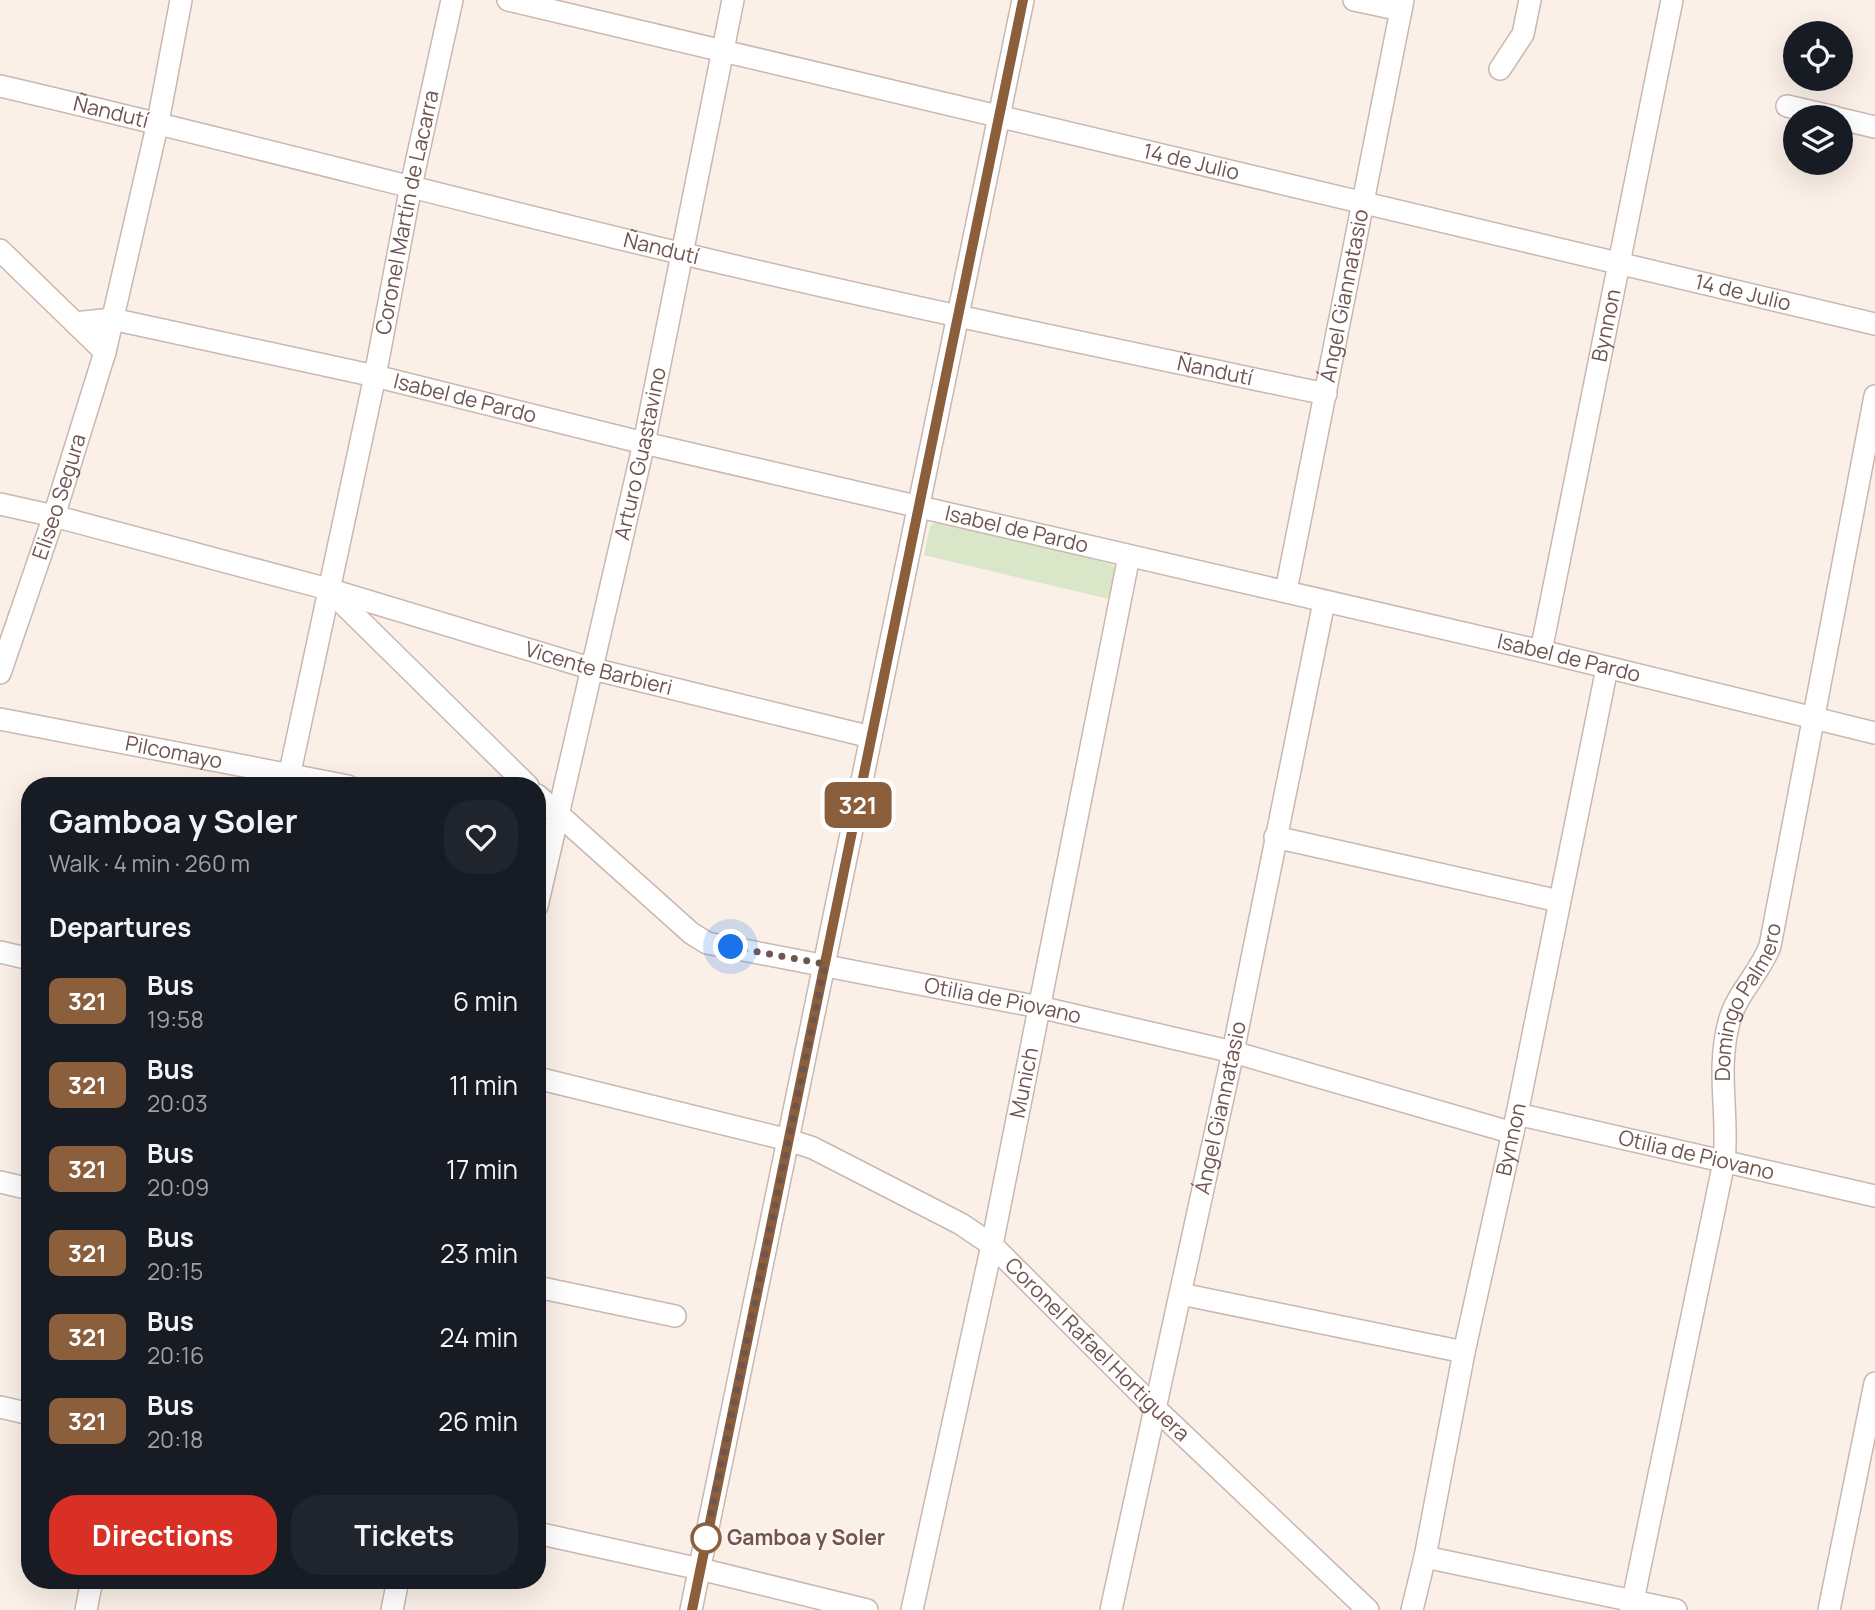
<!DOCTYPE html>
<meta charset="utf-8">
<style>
:root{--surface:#171b24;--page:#20242c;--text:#f1f3f6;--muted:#9ea1a6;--accent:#d93025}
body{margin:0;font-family:Manrope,sans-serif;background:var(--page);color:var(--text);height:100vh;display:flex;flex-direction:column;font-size:26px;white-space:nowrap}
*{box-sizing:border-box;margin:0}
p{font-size:23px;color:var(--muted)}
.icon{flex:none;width:38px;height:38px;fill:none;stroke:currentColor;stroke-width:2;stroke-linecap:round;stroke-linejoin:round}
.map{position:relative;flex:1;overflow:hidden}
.side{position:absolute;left:21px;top:777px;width:525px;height:812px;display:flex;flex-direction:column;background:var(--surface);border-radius:28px;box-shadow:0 7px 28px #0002}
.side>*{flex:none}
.badge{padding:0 14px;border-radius:10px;font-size:24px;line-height:46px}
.fabs{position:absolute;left:1783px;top:21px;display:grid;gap:14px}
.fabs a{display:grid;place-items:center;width:70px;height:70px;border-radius:50%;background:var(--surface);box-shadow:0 7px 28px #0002;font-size:35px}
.you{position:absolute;width:35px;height:35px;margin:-18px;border:5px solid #fff;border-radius:50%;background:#1a73e8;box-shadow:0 0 0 10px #1a73e833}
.map>.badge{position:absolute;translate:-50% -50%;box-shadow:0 0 0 4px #fff}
h2{padding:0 28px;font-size:26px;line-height:63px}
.round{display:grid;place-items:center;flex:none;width:74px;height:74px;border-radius:28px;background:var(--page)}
.summary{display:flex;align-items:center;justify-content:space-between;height:119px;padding:0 28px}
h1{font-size:33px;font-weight:700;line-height:52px}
.cta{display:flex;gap:14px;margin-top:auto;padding:14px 28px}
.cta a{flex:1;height:80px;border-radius:28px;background:var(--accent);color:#fff;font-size:28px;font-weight:700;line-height:80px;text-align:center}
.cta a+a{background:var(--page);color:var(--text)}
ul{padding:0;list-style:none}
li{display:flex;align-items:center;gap:21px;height:84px;padding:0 28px}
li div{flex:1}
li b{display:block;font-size:26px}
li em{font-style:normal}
li .badge{min-width:77px;font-weight:700;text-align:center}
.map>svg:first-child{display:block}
</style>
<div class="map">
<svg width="1875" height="1610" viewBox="0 0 1875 1610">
<rect width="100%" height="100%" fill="#faf0e8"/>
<!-- park -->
<polygon fill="#d9e6c8" points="939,518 1113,565 1118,572 1113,600 924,555 930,527"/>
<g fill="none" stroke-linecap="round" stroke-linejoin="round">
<defs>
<g id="minor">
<path id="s1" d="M508,0L1875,324"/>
<polyline points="1354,0 1401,10"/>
<polyline points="1500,69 1523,34 1530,0"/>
<path id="s2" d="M0,86C229,139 456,200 684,254C898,305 1112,349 1326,394"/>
<polyline points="1787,106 1835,117"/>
<polyline points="1841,119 1875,127"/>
<polyline points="0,250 105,352"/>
<path id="s3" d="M75,323L112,319L375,376L644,443L1541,651L1875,733"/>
<path id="s4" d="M0,504L54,516L328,589L593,669L871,737"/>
<path id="s5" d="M1286,591L1403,0"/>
<polyline points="332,593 528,786"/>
<path id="s6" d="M1541,651L1672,0"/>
<path id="s7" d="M0,673L54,516L105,352L158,122L181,0"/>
<path id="s8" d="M0,719L348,786"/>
<path id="s9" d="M287,786L375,376L411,186L452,0"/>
<path id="s10" d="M537,795L691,933L707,943L1039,1007L1233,1052L1513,1133"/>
<polyline points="1275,837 1559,901"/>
<path id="s11" d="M537,906L644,443L733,0"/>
<polyline points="0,952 30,959"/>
<path id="s12" d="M537,1078L789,1140L813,1148L961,1224L992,1245L1155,1408L1368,1610"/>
<path id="s13" d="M1517,1114L1875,1196"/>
<polyline points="0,1182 30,1189"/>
<polyline points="537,1287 675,1316"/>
<polyline points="1181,1294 1464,1352"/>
<polyline points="0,1407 30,1414"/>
<polyline points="537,1533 700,1569 867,1610"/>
<polyline points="1425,1557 1676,1610"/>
<polyline points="86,1610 92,1580"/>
<polyline points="392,1610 398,1580"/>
<polyline points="691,1610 1023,0"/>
<path id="s14" d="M912,1610L992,1245L1129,556"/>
<path id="s15" d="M1111,1610L1233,1052L1324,602"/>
<path id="s16" d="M1412,1610L1425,1557L1464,1352L1517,1114L1607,668"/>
<path id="s17" d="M1631,1610L1724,1162C1729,1113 1716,1072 1729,1022C1736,994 1760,973 1770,946L1875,396"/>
<polyline points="1829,1610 1875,1383"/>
</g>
</defs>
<!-- minor casing -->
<use href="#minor" stroke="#cab7af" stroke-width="24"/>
<!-- minor -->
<use href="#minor" stroke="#fff" stroke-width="21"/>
</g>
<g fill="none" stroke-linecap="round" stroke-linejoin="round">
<defs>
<polyline id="line" points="692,1610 1023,0"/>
</defs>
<!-- line casing -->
<use href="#line" stroke="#fff" stroke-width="16"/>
<!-- line -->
<use href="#line" stroke="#8b5e3c" stroke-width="10"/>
<!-- walk -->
<polyline stroke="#70554f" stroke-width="7" stroke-dasharray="0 12.6" points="706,1538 825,964 731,947"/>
</g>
<!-- markers -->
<circle fill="#fff" stroke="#8b5e3c" stroke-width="3.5" cx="706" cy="1538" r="14"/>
<g text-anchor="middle" stroke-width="5" stroke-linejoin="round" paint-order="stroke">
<!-- street labels -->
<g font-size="21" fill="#70554f" stroke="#fdf4ed">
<text dy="7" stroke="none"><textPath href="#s2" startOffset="114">Ñandutí</textPath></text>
<text dy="7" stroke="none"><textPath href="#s1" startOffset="702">14 de Julio</textPath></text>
<text dy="7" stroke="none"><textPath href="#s9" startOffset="586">Coronel Martín de Lacarra</textPath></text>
<text dy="7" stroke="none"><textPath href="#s2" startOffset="681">Ñandutí</textPath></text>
<text dy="7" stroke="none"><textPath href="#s1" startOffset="1269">14 de Julio</textPath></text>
<text dy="7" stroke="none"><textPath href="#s5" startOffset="301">Ángel Giannatasio</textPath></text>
<text dy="7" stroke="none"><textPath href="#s6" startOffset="332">Bynnon</textPath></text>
<text dy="7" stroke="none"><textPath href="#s2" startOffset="1248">Ñandutí</textPath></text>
<text dy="7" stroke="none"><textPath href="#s3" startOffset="399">Isabel de Pardo</textPath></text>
<text dy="7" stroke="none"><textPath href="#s11" startOffset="464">Arturo Guastavino</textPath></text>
<text dy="7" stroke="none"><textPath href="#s7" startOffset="186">Eliseo Segura</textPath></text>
<text dy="7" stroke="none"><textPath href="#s3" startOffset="966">Isabel de Pardo</textPath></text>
<text dy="7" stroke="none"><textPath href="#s3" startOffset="1533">Isabel de Pardo</textPath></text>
<text dy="7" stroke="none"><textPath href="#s4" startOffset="621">Vicente Barbieri</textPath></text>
<text dy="7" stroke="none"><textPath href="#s8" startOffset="177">Pilcomayo</textPath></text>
<text dy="7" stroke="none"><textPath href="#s10" startOffset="527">Otilia de Piovano</textPath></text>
<text dy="7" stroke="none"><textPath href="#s17" startOffset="623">Domingo Palmero</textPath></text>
<text dy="7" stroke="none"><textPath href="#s14" startOffset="539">Munich</textPath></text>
<text dy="7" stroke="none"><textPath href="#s15" startOffset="514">Ángel Giannatasio</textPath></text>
<text dy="7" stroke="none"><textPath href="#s16" startOffset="481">Bynnon</textPath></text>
<text dy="7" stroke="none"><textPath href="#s13" startOffset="184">Otilia de Piovano</textPath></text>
<text dy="7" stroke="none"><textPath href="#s12" startOffset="637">Coronel Rafael Hortiguera</textPath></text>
</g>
<!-- stop labels -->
<g font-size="21" font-weight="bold" fill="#70554f" stroke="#fdf4ed" text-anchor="start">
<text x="727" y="1545">Gamboa y Soler</text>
</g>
</g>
</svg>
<div class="fabs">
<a><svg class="icon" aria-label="locate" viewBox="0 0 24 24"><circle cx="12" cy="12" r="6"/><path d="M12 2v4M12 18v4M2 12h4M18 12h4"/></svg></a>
<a><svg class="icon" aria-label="layers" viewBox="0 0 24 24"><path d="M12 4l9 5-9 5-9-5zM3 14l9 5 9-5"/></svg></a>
</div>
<div class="you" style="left:731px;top:947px"></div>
<b class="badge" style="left:858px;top:805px;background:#8b5e3c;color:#fff">321</b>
<section class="side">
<div class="summary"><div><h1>Gamboa y Soler</h1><p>Walk · 4 min · 260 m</p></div><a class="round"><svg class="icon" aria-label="heart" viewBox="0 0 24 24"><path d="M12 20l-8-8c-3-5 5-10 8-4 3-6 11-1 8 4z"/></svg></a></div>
<h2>Departures</h2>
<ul>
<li><span class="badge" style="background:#8b5e3c;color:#fff">321</span><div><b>Bus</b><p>19:58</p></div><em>6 min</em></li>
<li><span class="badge" style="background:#8b5e3c;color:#fff">321</span><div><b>Bus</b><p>20:03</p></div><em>11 min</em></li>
<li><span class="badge" style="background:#8b5e3c;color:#fff">321</span><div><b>Bus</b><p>20:09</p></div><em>17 min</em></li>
<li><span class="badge" style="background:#8b5e3c;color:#fff">321</span><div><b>Bus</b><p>20:15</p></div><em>23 min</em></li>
<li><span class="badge" style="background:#8b5e3c;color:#fff">321</span><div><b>Bus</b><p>20:16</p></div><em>24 min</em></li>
<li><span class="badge" style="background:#8b5e3c;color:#fff">321</span><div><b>Bus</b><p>20:18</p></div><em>26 min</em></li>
</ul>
<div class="cta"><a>Directions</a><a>Tickets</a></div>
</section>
</div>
